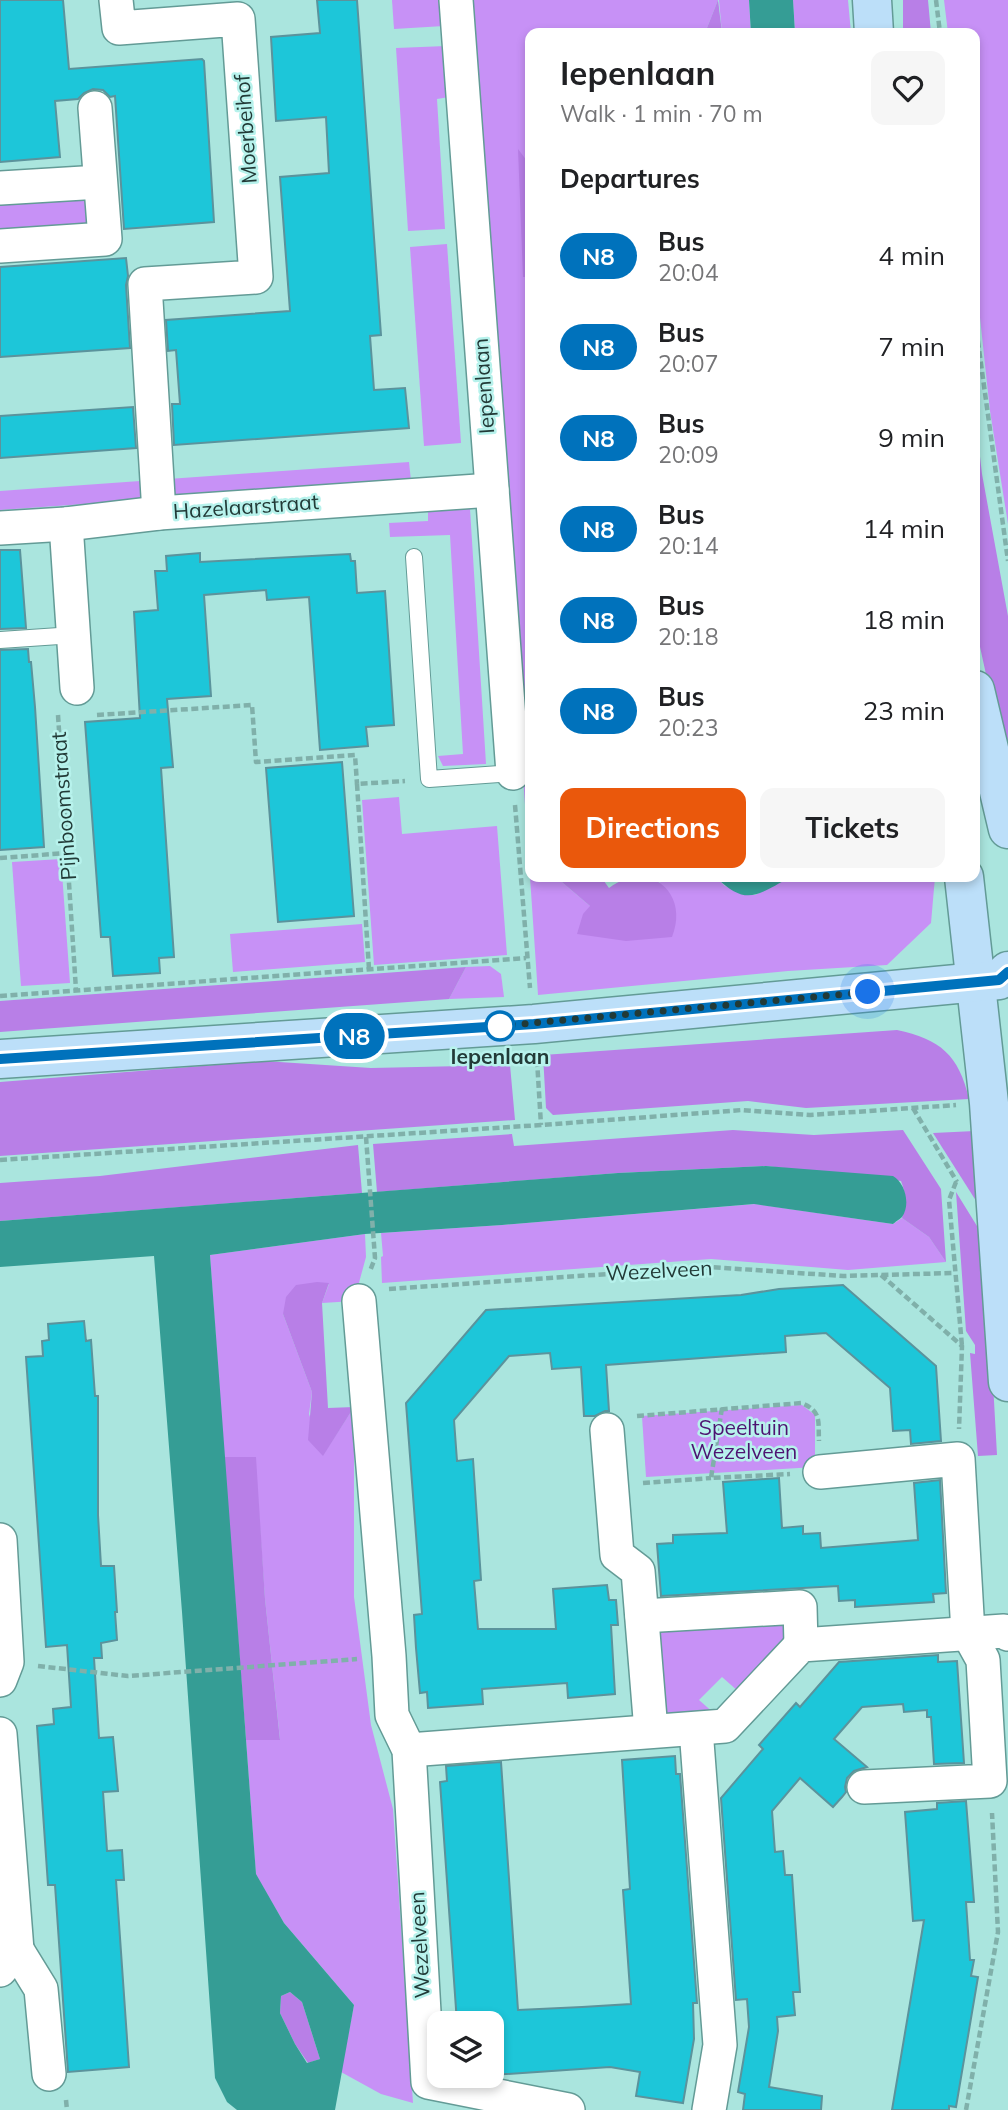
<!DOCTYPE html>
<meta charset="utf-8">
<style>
:root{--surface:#fff;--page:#f6f6f6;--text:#202124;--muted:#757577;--accent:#ea580c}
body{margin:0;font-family:Mulish,sans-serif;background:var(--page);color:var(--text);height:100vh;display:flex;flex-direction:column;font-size:26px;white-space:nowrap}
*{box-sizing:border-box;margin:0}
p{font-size:23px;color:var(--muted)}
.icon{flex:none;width:38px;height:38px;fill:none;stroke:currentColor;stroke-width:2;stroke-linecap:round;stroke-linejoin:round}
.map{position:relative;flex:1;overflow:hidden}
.panel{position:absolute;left:525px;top:28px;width:455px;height:854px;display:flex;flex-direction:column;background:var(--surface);border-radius:14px;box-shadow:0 4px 10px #0003}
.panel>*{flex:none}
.badge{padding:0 14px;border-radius:23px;font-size:24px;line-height:46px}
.controls{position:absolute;left:427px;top:2011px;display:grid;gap:14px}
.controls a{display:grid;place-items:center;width:77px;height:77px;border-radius:14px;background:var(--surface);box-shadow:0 4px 10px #0003;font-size:35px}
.you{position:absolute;width:35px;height:35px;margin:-18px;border:5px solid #fff;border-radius:50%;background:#1a73e8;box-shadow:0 0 0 10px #1a73e833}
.map>.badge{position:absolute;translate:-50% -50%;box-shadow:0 0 0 4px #fff}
h2{padding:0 35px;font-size:26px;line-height:63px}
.round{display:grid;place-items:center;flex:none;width:74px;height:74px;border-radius:14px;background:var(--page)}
.head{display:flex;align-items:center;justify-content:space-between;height:119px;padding:0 35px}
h1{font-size:33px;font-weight:700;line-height:52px}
.cta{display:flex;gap:14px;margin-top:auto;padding:14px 35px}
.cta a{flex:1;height:80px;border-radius:14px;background:var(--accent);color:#fff;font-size:28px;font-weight:700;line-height:80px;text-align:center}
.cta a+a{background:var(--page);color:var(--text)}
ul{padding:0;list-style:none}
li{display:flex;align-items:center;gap:21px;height:91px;padding:0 35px}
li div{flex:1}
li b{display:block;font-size:26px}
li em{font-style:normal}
li .badge{min-width:77px;font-weight:700;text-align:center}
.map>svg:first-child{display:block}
</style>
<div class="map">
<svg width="1008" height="2110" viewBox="0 0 1008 2110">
<rect width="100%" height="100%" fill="#aae5de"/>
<!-- green -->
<g fill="#c791f6">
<polygon points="392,0 442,0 444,26 394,29"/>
<polygon points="467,0 718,0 705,33 530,33 530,165 527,160 523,277 530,277 530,874"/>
<polygon points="719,0 749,0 751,33 722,33"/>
<polygon points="793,0 848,0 851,33 795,33"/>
<polygon points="944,0 1008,0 1008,524 990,411 975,271 975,33 948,33"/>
<polygon points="446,46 449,97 437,99 445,229 408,231 396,48"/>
<polygon points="90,185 93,232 0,237 0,192"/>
<polygon points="447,244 461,443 424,446 410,247"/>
<polygon points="409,462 411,481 169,498 168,479"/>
<polygon points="140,481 141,500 0,510 0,491"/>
<polygon points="470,509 486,764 443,766 438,756 463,754 450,535 390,537 389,523 428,521 428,511"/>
<polygon points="399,797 402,834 497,826 507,955 374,965 362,800"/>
<polygon points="61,859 70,983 21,986 12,862"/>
<polygon points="530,877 556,877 590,906 661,882 646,877 716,877 725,886 755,895 791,877 935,877 931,923 887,965 788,971 538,995"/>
<polygon points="362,924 365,962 233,972 230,934"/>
<polygon points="490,966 501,974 504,997 449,999 466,967"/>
<polygon points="755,1204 893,1224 902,1218 929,1237 946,1262 848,1270 711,1259 382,1283 381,1257 383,1256 381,1233 502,1225"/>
<polygon points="365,1234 366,1257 354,1301 322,1303 329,1284 283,1314 312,1392 309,1414 323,1455 354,1407 354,1597 371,1725 393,1809 413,2103 381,2094 341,2072 354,2005 284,1923 256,1875 246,1740 280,1739 265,1599 255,1457 224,1457 210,1255"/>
<polygon points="802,1405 815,1415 815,1467 646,1477 642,1416"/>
<polygon points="782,1618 784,1639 739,1692 722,1677 699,1700 715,1714 663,1717 656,1627"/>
</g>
<!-- forest -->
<g fill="#b87fe7">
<polygon points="718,0 722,33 705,33"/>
<polygon points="903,0 928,0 931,33 903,33"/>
<polygon points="518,149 530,165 530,277 523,277"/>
<polygon points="975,413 982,474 1008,616 1008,775 975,624"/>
<path d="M556,877H601L609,888C649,858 690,893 672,937L626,941L577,934L583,914L590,906Z"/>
<polygon points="466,967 449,999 0,1032 0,1001"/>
<path d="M897,1030C940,1039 959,1055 969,1099L806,1108L748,1101L553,1115L546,1108L543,1055Z"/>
<polygon points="264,1061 371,1068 510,1065 515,1120 0,1156 0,1082"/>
<path d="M733,1130L814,1135L903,1130L941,1189L946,1262L929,1237L902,1218C906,1204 906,1194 901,1181L766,1166L618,1173L377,1192L373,1144L512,1134L514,1146Z"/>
<polygon points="975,1131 985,1215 933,1133"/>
<polygon points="358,1145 362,1193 0,1221 0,1183 100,1176"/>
<polygon points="956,1192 985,1239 997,1455 978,1456 970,1353 975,1354 975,1345 966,1331"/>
<polygon points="317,1282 329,1283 322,1303 328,1408 354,1407 323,1456 308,1440 312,1392 283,1314 286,1297 296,1285"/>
<polygon points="224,1457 256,1457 265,1599 280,1740 246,1740"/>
<polygon points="290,1992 302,2002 320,2059 308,2063 295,2044 280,2013 281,1996"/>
</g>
<!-- water -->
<g fill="#359d95" fill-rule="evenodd">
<polygon points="749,0 793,0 795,33 751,33"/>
<path d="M716,877H791C758,894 747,908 716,877Z"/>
<path d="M766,1166L893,1176C905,1183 911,1204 902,1217C901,1218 894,1223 893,1224L754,1204L502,1225L365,1234L210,1255L256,1874L284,1923L354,2005L335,2110H237L227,2102L215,2078L182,1612L154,1256L0,1267V1221L618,1173ZM290,1992L302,2002L320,2059L307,2063L295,2044L280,2013L281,1996Z"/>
</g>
<!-- building -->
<g fill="#1dc6d9" stroke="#5b939c" stroke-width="2">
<polygon points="0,0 63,0 69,69 202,59 204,61 214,222 124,229 115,96 110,97 103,90 93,89 84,93 78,99 55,101 60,157 0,162"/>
<polygon points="317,0 357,0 381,335 370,336 374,390 405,388 409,428 174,445 172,404 180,404 176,350 168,351 166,320 290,311 280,177 329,173 326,117 276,121 271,37 320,33"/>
<polygon points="126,258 128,276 126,285 130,348 0,357 0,267"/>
<polygon points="133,407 136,448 0,458 0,416"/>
<polygon points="0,550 20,550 26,628 0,629"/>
<polygon points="200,553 200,562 350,554 351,561 355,561 357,593 385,591 394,725 366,727 368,746 320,750 309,597 267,600 266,590 204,595 211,696 167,699 173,767 161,768 174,957 159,958 160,973 113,976 110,937 101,937 85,722 140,718 134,612 158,610 155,571 167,571 166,556"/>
<polygon points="28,649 29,662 31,662 35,707 44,847 0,850 0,650"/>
<polygon points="342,762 354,916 278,922 266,768"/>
<polygon points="843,1285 936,1366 941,1441 911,1444 910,1430 893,1431 890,1388 826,1333 785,1336 786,1352 606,1365 609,1411 605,1411 595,1416 584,1416 581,1367 552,1369 550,1353 509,1356 454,1420 457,1461 473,1459 481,1580 474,1581 478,1629 556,1629 553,1589 607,1585 609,1600 616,1600 618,1625 611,1625 615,1694 568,1698 567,1683 482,1689 483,1704 428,1708 427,1692 420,1693 416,1648 414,1615 422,1614 406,1403 486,1310 741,1295 779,1289"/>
<polygon points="84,1321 86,1341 91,1340 95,1396 98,1396 98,1515 101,1566 114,1566 117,1612 115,1612 117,1640 101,1643 102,1658 94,1658 99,1738 113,1737 118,1791 103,1792 107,1851 122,1850 124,1880 116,1880 129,2067 68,2072 55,1885 48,1885 37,1726 54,1724 53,1709 71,1707 67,1645 46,1647 26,1357 43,1356 42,1341 49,1340 48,1324"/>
<polygon points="779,1478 782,1528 803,1526 803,1534 820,1533 821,1548 918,1540 914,1483 940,1480 946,1593 933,1594 934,1602 855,1607 855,1600 839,1601 838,1586 661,1596 657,1544 673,1543 673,1535 727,1533 723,1482"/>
<polygon points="938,1655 938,1662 957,1661 964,1763 934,1764 931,1717 927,1717 927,1710 904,1712 903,1704 862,1707 834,1739 867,1767 854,1771 847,1778 845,1787 846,1792 842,1797 833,1807 800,1778 772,1811 775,1852 783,1851 785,1875 792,1875 800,1992 793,1992 795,2015 777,2017 778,2031 769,2087 822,2096 821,2110 743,2110 745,2094 738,2092 749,2027 747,1999 736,2000 721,1798 763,1749 759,1745 796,1703 800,1707 839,1662"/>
<polygon points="675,1756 676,1774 680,1774 697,2003 693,2003 694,2039 683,2103 636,2096 640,2072 610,2067 492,2075 492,2023 457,2023 440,1782 447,1781 446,1766 501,1762 518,2010 582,2007 631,2004 623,1890 630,1889 622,1760"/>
<polygon points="966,1801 974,1902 966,1902 970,1960 974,1960 971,1976 978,1977 956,2107 949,2106 949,2110 892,2110 924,1920 913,1921 905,1812 937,1809 937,1803"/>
</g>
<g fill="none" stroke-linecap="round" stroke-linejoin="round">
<defs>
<g id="lane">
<polyline points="414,557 429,779 513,773"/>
<polyline points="0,640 74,635"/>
</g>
<g id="street">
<polyline points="116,0 119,28 238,19 256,277 145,284 159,513"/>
<polyline points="456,0 513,773"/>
<polyline points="0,188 100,182"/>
<polyline points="0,246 105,239 95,108"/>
<polyline points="66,524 77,688"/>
<polyline points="0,528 66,524 159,513 492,490"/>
<polyline points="359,1301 389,1656 392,1715 409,1750 428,2082 568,2110"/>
<polyline points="607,1430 617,1555 638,1571 651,1731"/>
<polyline points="820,1472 958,1459 968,1633 983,1660 990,1781 864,1787"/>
<polyline points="0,1540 7,1662 0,1680"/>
<polyline points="642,1616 800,1607 801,1645"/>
<polyline points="696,1729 720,2045 709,2110"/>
<polyline points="0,1734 17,1950 0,1970"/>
<polyline points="409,1750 725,1726 801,1645 1004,1631 1008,1634"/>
<polyline points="17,1950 41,1989 49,2074"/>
</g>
<g id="secondary">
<polyline points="872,0 874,33"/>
<polyline points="975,690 1008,829"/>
<polyline points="964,877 989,1103 1008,1382"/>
<polyline points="0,1059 534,1024 999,980 1008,971"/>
</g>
</defs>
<!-- lane casing -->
<use href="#lane" stroke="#639b96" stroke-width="18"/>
<!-- street casing -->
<use href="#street" stroke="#639b96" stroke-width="36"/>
<!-- secondary casing -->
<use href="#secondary" stroke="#639b96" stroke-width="41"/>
<!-- path -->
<g stroke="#80b0aa" stroke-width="4.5" stroke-dasharray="7 3.5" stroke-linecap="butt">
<polyline points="936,0 940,33"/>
<polyline points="975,320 1008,561"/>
<polyline points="58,715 76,990"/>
<polyline points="97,715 252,705 256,762 355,755 357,784"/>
<polyline points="515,805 530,988"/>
<polyline points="0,858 67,853"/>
<polyline points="369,969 357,784 405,781"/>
<polyline points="0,996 526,958"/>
<polyline points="537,1060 541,1125"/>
<polyline points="913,1108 957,1182"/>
<polyline points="366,1137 375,1258 370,1271"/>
<polyline points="0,1160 541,1125 742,1110 810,1115 956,1105"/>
<polyline points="956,1182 949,1200 962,1346"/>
<polyline points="881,1275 962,1346 959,1429"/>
<polyline points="389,1289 710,1267 843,1276 954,1273"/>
<polyline points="722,1408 711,1478 790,1474"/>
<path d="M637,1416L802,1403C822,1412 818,1421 819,1441"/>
<polyline points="643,1483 711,1478"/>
<polyline points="38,1666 128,1676 357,1659"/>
<polyline points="66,2100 67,2110"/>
<polyline points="966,2110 998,1932 992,1813"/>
</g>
<!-- lane -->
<use href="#lane" stroke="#fff" stroke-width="16"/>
<!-- street -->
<use href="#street" stroke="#fff" stroke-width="33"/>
<!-- secondary -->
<use href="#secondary" stroke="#bcdff9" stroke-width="38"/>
</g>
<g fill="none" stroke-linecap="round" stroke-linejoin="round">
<defs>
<polyline id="line" points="0,1059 534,1024 999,980 1008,972"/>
</defs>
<!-- line casing -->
<use href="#line" stroke="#fff" stroke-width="16"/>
<!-- line -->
<use href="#line" stroke="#0072bc" stroke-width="10"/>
<!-- walk -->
<polyline stroke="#223a37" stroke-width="7" stroke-dasharray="0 12.6" points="500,1026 868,992"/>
</g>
<!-- markers -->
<circle fill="#fff" stroke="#0072bc" stroke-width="3.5" cx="500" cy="1026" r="14"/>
<g text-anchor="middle" stroke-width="5" stroke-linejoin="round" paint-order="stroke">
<!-- street labels -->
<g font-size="21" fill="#223a37" stroke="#b7f2ec">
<text transform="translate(246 129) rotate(-94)" y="7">Moerbeihof</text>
<text transform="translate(484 386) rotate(-94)" y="7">Iepenlaan</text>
<text transform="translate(246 507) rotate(-4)" y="7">Hazelaarstraat</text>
<text transform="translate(64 806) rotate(-94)" y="7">Pijnboomstraat</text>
<text transform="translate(659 1271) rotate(-3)" y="7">Wezelveen</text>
<text transform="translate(420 1945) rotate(-93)" y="7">Wezelveen</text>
</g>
<!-- stop labels -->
<g font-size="21" font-weight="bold" fill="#223a37" stroke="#b7f2ec">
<text x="500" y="1064">Iepenlaan</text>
</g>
<!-- park labels -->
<g font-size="21" fill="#4d1371" stroke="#b7f2ec">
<text x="744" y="1435">Speeltuin<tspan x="744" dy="24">Wezelveen</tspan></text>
</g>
</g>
</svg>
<div class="controls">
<a><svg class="icon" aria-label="layers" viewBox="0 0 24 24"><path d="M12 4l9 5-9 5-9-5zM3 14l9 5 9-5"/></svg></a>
</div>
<div class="you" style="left:868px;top:992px"></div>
<b class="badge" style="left:354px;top:1036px;background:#0072bc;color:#fff">N8</b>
<section class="panel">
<div class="head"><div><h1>Iepenlaan</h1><p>Walk · 1 min · 70 m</p></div><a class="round"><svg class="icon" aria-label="heart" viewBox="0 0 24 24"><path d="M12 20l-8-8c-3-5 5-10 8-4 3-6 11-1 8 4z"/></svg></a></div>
<h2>Departures</h2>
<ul>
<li><span class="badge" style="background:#0072bc;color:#fff">N8</span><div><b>Bus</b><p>20:04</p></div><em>4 min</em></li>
<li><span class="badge" style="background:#0072bc;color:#fff">N8</span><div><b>Bus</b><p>20:07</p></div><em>7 min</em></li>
<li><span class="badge" style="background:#0072bc;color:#fff">N8</span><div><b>Bus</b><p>20:09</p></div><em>9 min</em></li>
<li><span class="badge" style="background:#0072bc;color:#fff">N8</span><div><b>Bus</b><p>20:14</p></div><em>14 min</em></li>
<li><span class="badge" style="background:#0072bc;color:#fff">N8</span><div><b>Bus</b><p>20:18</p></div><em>18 min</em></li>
<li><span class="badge" style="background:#0072bc;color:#fff">N8</span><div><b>Bus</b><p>20:23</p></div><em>23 min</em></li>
</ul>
<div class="cta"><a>Directions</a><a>Tickets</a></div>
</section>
</div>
